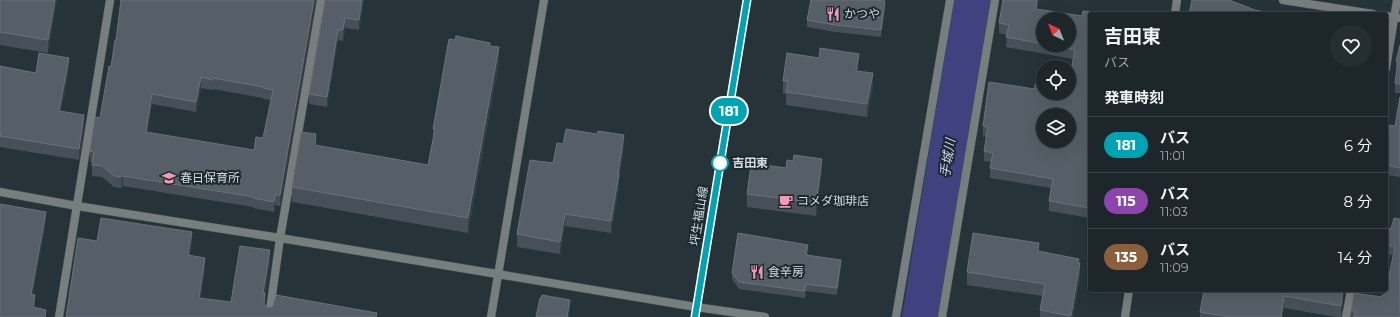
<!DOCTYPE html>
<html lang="ja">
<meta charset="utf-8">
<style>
:root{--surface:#1c262b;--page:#252e33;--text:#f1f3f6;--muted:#a0a5a9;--line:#3a4347}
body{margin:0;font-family:Montserrat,"Noto Sans JP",sans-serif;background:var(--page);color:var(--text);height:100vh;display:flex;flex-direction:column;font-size:15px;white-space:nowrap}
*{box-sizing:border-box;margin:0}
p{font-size:13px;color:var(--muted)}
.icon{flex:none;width:22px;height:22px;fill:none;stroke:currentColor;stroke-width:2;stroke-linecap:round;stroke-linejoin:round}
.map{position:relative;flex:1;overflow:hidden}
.drawer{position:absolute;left:1088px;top:12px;width:300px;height:280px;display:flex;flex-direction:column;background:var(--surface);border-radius:4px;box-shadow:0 4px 16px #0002,0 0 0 1px var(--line)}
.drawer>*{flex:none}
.badge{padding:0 8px;border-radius:13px;font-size:14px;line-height:26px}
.needle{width:26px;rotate:317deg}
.fabs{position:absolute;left:1036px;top:12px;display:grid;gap:8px}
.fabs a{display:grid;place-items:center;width:40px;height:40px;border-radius:50%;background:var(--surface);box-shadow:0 4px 16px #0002,0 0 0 1px var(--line);font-size:20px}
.map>.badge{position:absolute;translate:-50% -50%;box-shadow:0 0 0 2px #fff}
h2{padding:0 16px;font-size:15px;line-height:36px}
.round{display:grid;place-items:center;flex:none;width:42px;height:42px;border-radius:21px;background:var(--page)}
.headline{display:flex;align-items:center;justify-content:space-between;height:68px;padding:0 16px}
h1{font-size:19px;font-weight:700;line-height:30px}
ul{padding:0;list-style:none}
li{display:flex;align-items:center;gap:12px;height:56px;padding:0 16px;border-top:1px solid var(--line)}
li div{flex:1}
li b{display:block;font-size:15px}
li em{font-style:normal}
li .badge{min-width:44px;font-weight:700;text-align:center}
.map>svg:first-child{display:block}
</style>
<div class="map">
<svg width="1400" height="317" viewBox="0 0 1400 317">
<rect width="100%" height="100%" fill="#263339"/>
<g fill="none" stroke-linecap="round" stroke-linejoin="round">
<!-- river -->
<polyline stroke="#404280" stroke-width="38" points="921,317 973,0"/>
<defs>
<g id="minor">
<polyline points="1283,0 1373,14"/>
<polyline points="1386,16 1400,18"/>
<polyline points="1386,68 1397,0"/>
<polyline points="59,317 110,0"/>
<polyline points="269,317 280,238 321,0"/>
<polyline points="896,317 950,0"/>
<polyline points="942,317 995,0"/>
<polyline points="1346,317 1351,290"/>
</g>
<g id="tertiary">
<polyline points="1175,14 1177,0"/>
<polyline points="0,192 77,206 280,238 696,307 765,317"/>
<polyline points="491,317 544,0"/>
<polyline points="1125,317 1129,290"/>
</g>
<polyline id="secondary" points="695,317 747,0"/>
</defs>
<!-- minor casing -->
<use href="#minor" stroke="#424e54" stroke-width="9"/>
<!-- tertiary casing -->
<use href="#tertiary" stroke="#424e54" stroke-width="9"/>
<!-- secondary casing -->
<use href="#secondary" stroke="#424e54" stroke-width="9"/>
<!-- minor -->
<use href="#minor" stroke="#777e7e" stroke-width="8"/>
<!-- tertiary -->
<use href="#tertiary" stroke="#777e7e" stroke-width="8"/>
<!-- secondary -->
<use href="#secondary" stroke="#9eaaaa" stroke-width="8"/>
</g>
<!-- wall -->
<g fill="#475059" fill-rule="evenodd">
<polygon points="0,0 57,0 48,53 0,45"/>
<path d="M120,0H316L280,206L275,205L274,212L253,208V207L123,186L121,188L114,187L102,177L92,176V162H90V151L100,118L116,40L120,7ZM201,88L212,90L213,89L263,98V99L271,100L263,138L254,150L147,133L152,104L196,112Z"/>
<polygon points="325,0 365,0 364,0 359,30 345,28 343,41 338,40 327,107 309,104 309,94"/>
<path d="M1038,0L1037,9L1082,16L1090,14V218L1049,211V201L1051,188L990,178V168L991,162L984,161V151L986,137L983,136V126L1035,89L1069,93L1073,59L1006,47L1007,35L999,33V23ZM1043,19L1069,45H1043Z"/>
<polygon points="885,8 881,37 835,32 807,27 807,20"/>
<polygon points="1400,45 1400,93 1395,93 1395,83 1396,70 1396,61"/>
<polygon points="490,46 499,62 468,233 292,202 292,187 316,145 428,165 433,139 433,129"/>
<polygon points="0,66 36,73 69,69 61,111 84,126 79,160 0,147"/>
<polygon points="859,67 858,71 873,87 867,117 786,105 786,94 783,94 783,81"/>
<polygon points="1400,97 1400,177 1386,175 1386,146 1395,126"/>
<polygon points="563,144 624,148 619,180 619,187 611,233 565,226 560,254 517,247 517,234"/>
<polygon points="822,172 816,216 747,207 747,194"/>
<polygon points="1394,218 1400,317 1351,317 1351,310 1385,295 1393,255 1386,254 1386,228 1391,229"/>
<polygon points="1039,251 1079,263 1080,276 1073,317 1040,317 1040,310 1043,296 967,285 967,272"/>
<polygon points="808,252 808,255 841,266 837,295 806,291 805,298 739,289 732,279 732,273"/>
<polygon points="1189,290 1343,290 1343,300 1341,317 1337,317 1284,308 1282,317 1200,317 1200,312 1203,293"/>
</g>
<!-- shaded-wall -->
<g fill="#333e46">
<polygon points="55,0 57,0 48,53 48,40"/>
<polygon points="314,0 316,0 280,206 280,195"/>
<polygon points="362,0 364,0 359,30 359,20"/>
<polygon points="1037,0 1038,7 1036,19 1036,9"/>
<polygon points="885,1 885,8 881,37 881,30"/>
<polygon points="345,18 345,28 343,41 343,30"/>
<polygon points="338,30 338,40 327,107 327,97"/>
<polygon points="499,47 499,62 468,233 468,218"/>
<polygon points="859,54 859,67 856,84 856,71"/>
<polygon points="69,58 69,69 59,122 59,111"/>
<polygon points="873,73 873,87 867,117 867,104"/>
<polygon points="201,77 201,88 196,112 196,102"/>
<polygon points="152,94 152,104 146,143 146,132"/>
<polygon points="84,115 84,126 79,160 79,149"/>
<polygon points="316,134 316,150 315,145"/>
<polygon points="624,135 624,148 619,180 619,187 611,233 611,221 618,174"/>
<polygon points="822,159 822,172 816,216 816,203"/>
<polygon points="123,176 123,186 121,188 121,177"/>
<polygon points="275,195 275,205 274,212 274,202"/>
<polygon points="46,212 46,224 31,306 31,294"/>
<polygon points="565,214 565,226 560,254 560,242"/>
<polygon points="192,232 192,247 188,270 188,255"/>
<polygon points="808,245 808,252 806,261 806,255"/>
<polygon points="270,250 270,265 265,299 264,317 263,293"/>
<polygon points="205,258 205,273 199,313 199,298"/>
<polygon points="841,260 841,266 837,295 837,288"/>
<polygon points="1080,263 1080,276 1073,317 1071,317"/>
<polygon points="806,284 806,291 805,298 805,291"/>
<polygon points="1343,290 1343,300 1341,317 1341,306"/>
<polygon points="35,295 35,307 33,317 33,307"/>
<polygon points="1284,296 1284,308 1282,317 1281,317"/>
<polygon points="570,300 570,310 569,317 567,317"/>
</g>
<!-- building -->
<g fill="#565f67" stroke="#69727a" fill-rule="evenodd">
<polygon points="0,0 55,0 48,40 0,32"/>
<path d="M121,0H314L280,195H275L274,202L253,198L254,197L123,176L121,177L114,176L102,166L92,165L94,152L90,151L95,117L100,118L109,66L111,67L115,40H116ZM201,77L212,80L213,78L263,87V88L273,90L263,138L256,137L254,150L146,132L152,94L196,102Z"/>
<polygon points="325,0 362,0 359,20 345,18 343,30 338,30 327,97 309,94"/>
<polygon points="811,0 873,0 885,1 881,30 835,25 807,20"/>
<path d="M1003,0H1037L1036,9L1082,16L1083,11L1102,14H1090V208L1049,201L1053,179L990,168L993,153L984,151L988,127L983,126L989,82L1035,89V84L1043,85V93H1069V81L1075,50L1051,45H1069V19H1043V44L1006,37L1009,25L999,23ZM1043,115H1069V141H1043Z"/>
<polygon points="1192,0 1229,0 1255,10 1275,14 1189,14"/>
<polygon points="456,36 490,43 490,46 499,47 468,218 292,187 301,132 316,134 315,145 428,165 435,129 433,129 449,39 455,40"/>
<polygon points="1400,45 1400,84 1395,83 1398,61 1396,61"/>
<polygon points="820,48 859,54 856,71 873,73 867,104 786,92 788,81 783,81 787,53 819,58"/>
<polygon points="39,53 69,58 59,111 84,115 79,149 0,136 1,131 0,131 0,66 36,73"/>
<polygon points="1400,97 1400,168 1386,165 1386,146 1390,125 1395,126"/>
<polygon points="566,129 597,134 598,131 624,135 618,174 619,174 611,221 565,214 560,242 517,234 530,160 553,163 557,143 563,144"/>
<polygon points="794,155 822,159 816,203 747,194 751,165 757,165 757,164 786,168 787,160 793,161"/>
<polygon points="0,204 46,212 31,294 35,295 33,307 46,310 45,317 0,317"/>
<polygon points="101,218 192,232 188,255 205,258 199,298 231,302 240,246 270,250 263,293 265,293 264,304 266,307 271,307 273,306 276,295 377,313 376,317 66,317 78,238 97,241"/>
<polygon points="1394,218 1400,219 1400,317 1354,317 1355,311 1351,310 1354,293 1382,297 1382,295 1385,295 1395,247 1386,245 1386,228 1391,229"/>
<polygon points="738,233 808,245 806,255 841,260 837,288 806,284 805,291 739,282 732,273"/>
<polygon points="973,233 1039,243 1038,251 1079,259 1078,263 1080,263 1071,316 1040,310 1045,284 967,272"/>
<polygon points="1204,290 1343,290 1341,306 1284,296 1281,317 1230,317 1200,312"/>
<polygon points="542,295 570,300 567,317 536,317 540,298 541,298"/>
</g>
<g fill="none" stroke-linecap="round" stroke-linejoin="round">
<defs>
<polyline id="line" points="695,317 747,0"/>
</defs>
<!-- line casing -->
<use href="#line" stroke="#fff" stroke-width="9"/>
<!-- line -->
<use href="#line" stroke="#00a3b4" stroke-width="6"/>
</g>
<!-- icons -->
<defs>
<symbol id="restaurant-bare" viewBox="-9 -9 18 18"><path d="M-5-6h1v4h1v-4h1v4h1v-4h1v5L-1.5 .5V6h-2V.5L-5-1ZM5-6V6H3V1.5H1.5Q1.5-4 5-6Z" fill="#f19ab2" stroke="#1c292e" stroke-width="2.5" paint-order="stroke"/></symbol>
<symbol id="school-bare" viewBox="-9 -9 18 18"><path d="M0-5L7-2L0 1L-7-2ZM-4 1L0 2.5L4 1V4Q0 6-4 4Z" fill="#f19ab2" stroke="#1c292e" stroke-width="2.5" paint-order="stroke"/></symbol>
<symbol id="cafe-bare" viewBox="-9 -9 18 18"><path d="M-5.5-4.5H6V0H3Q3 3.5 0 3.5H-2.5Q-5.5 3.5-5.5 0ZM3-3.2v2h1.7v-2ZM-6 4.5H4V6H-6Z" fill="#f19ab2" stroke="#1c292e" stroke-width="2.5" paint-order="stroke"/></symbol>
</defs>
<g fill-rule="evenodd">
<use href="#restaurant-bare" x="823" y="4" width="20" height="20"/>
<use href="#school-bare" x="159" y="168" width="20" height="20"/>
<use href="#cafe-bare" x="776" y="191" width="20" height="20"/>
<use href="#restaurant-bare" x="747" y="262" width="20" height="20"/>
</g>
<!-- markers -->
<circle fill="#fff" stroke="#00a3b4" stroke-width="2" cx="720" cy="163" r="8"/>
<g text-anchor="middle" stroke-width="4" stroke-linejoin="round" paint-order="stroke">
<!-- poi labels -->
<g font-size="12" fill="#d3dcdf" stroke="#1c292e" text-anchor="start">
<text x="844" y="18">かつや</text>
<text x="180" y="182">春日保育所</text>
<text x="797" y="205">コメダ珈琲店</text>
<text x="768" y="276">食辛房</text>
</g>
<!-- stop labels -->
<g font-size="12" font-weight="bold" fill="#d3dcdf" stroke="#1c292e" text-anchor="start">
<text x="732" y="167">吉田東</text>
</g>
<!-- street labels -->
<g font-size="12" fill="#d3dcdf" stroke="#1c292e">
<text transform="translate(699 216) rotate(-81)" y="4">坪生福山線</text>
</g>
<!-- water labels -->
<g font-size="13" font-style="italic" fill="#d2d7fd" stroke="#1c292e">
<text transform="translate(947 158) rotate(-81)" y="5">手城川</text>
</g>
</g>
</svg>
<div class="fabs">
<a><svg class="needle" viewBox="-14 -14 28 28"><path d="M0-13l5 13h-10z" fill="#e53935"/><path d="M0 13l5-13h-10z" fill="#a0a5a9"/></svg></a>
<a><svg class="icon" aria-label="locate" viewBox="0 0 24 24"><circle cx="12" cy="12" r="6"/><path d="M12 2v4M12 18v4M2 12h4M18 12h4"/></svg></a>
<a><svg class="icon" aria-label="layers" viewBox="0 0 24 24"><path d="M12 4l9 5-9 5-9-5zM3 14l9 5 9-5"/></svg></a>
</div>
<b class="badge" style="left:729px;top:111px;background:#00a3b4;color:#fff">181</b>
<section class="drawer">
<div class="headline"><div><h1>吉田東</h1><p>バス</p></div><a class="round"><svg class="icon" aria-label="heart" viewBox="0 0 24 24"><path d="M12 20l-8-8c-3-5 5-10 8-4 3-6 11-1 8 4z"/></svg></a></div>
<h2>発車時刻</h2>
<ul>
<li><span class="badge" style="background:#00a3b4;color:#fff">181</span><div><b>バス</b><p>11:01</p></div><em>6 分</em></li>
<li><span class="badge" style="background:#8e44ad;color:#fff">115</span><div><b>バス</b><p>11:03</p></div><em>8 分</em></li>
<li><span class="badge" style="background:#8b5e3c;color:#fff">135</span><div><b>バス</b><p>11:09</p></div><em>14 分</em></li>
</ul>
</section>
</div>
